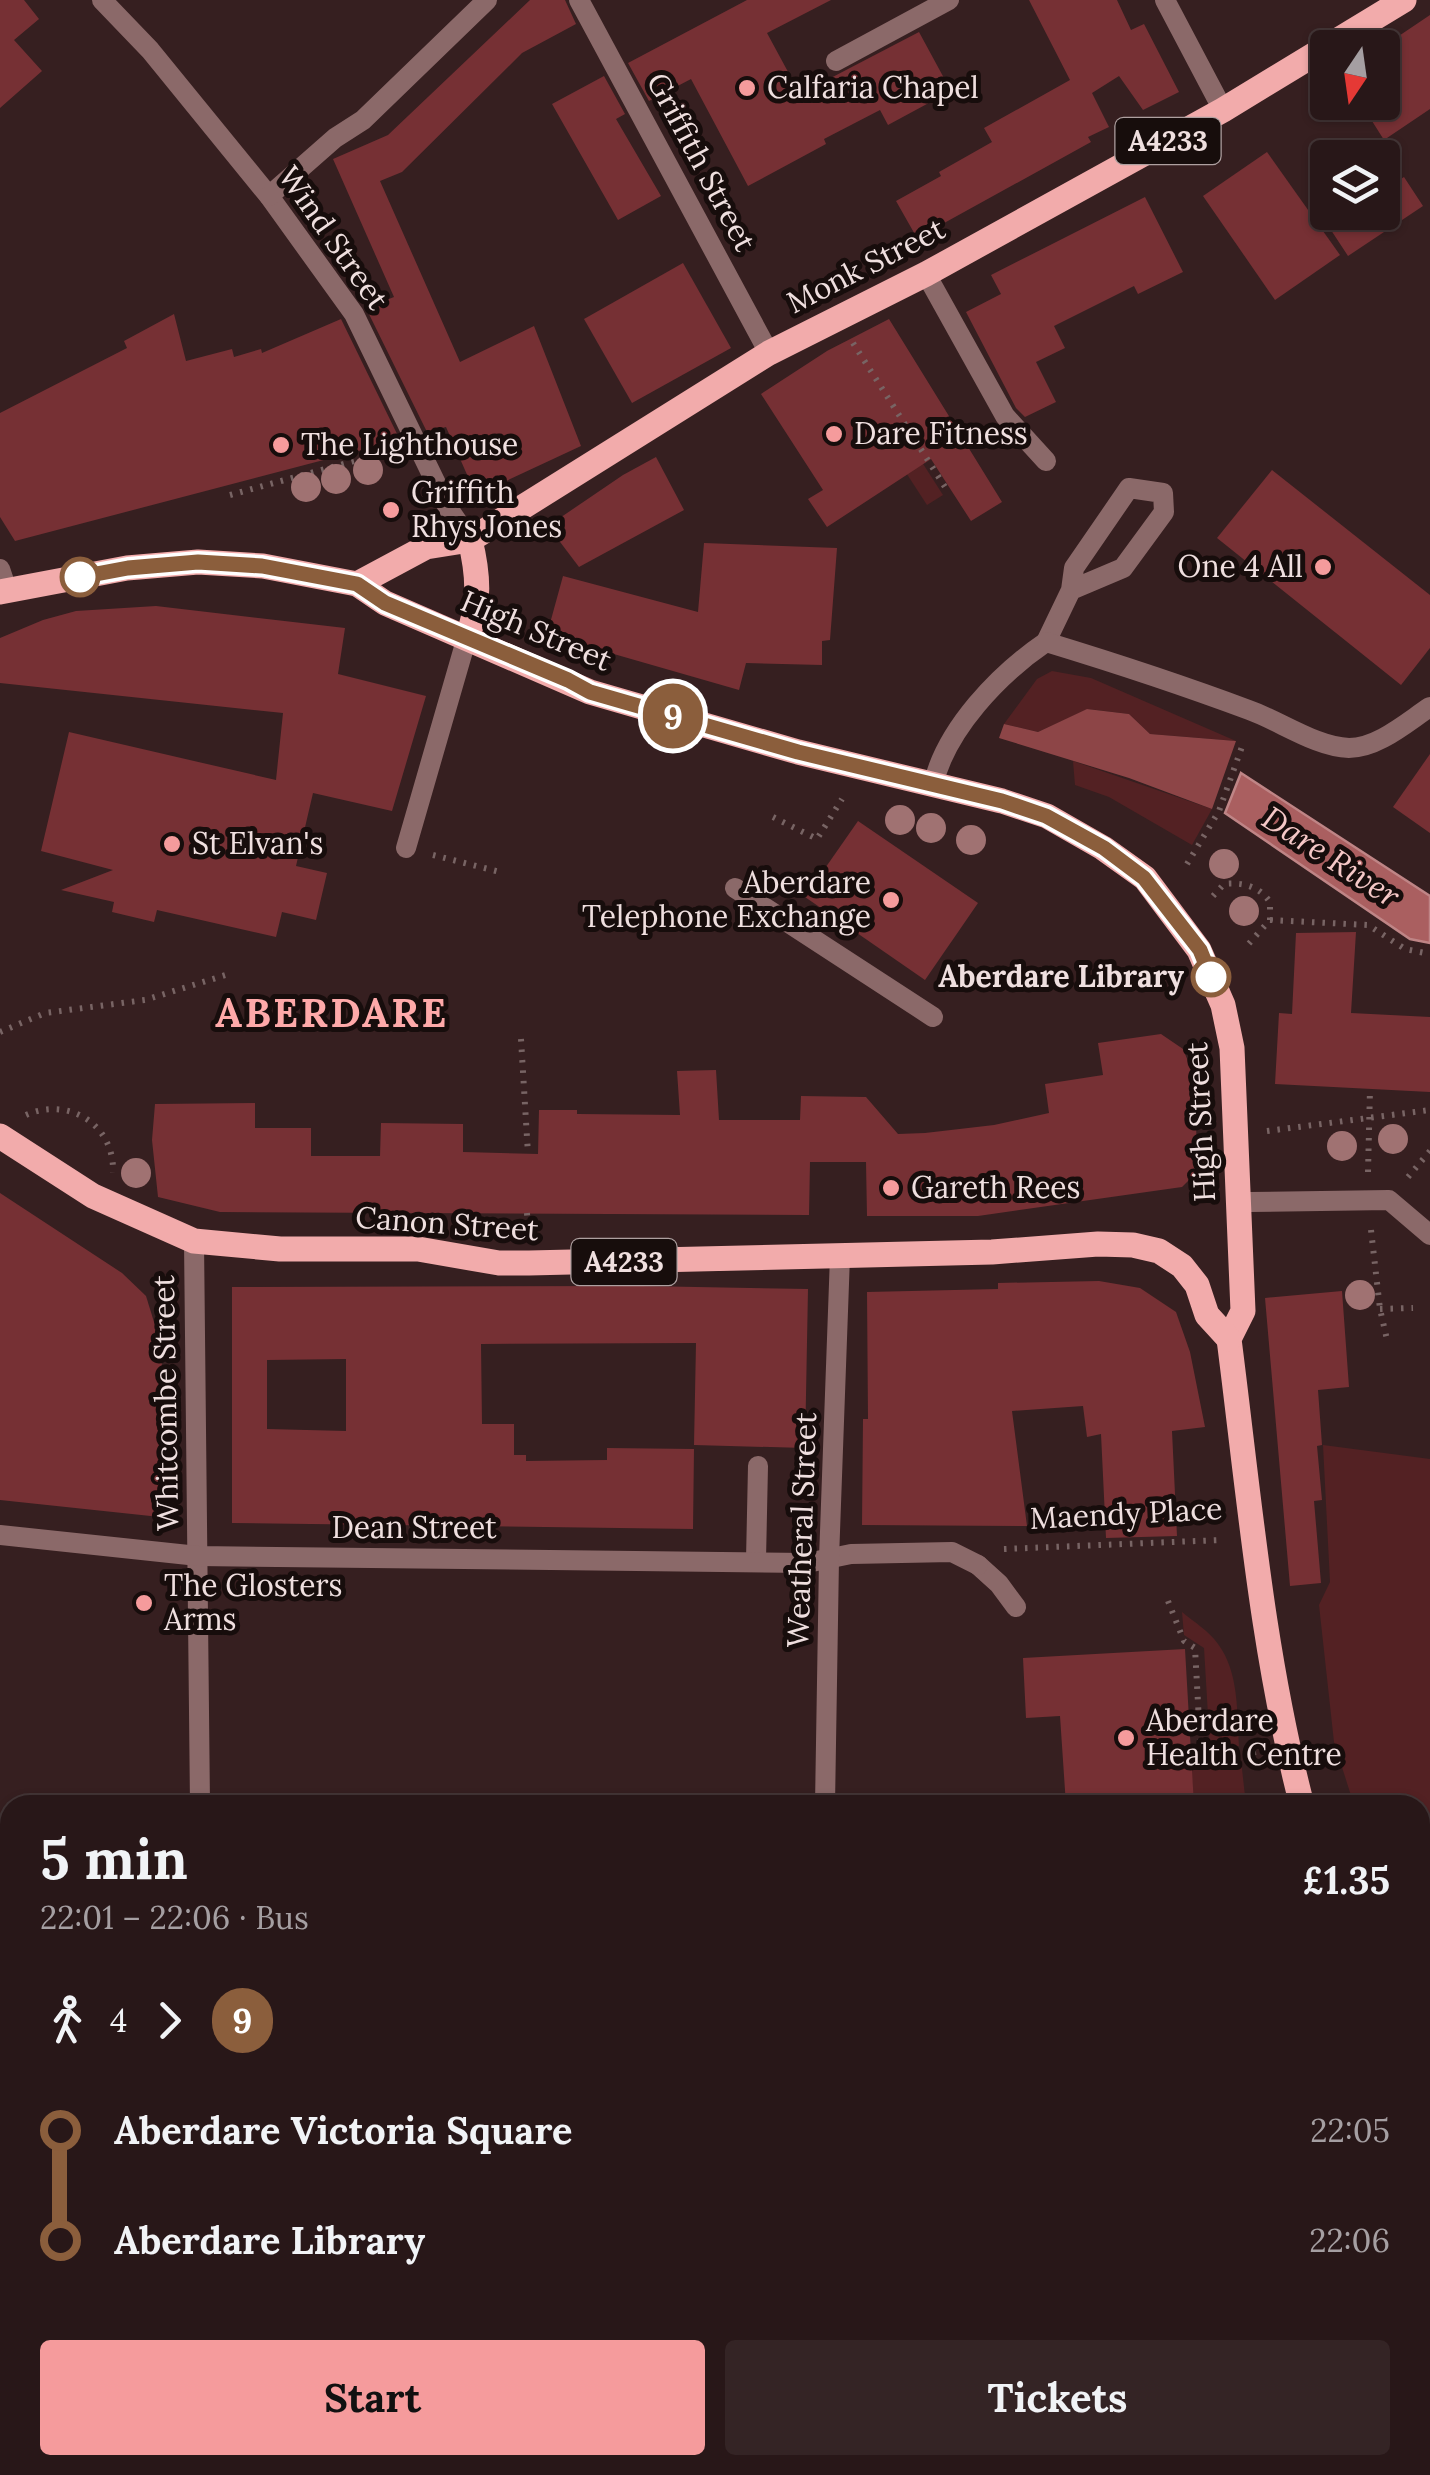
<!DOCTYPE html>
<meta charset="utf-8">
<style>
:root{--surface:#281718;--page:#342425;--text:#f1f3f6;--muted:#a59fa2;--line:#443637;--accent:#f59b9c}
body{margin:0;font-family:Lora,serif;background:var(--page);color:var(--text);height:100vh;display:flex;flex-direction:column;font-size:38px;white-space:nowrap}
*{box-sizing:border-box;margin:0}
p{font-size:32px;color:var(--muted)}
.icon{flex:none;width:55px;height:55px;fill:none;stroke:currentColor;stroke-width:2;stroke-linecap:round;stroke-linejoin:round}
.map{position:relative;flex:1;overflow:hidden}
.drawer{position:absolute;left:0px;top:1795px;width:1430px;height:680px;display:flex;flex-direction:column;background:var(--surface);border-radius:30px 30px 0 0;box-shadow:0 2px 8px #0004,0 0 0 2px var(--line)}
.drawer>*{flex:none}
.badge{padding:0 20px;border-radius:32px;font-size:35px;line-height:65px}
.needle{width:65px;rotate:193deg}
.controls{position:absolute;left:1310px;top:30px;display:grid;gap:20px}
.controls a{display:grid;place-items:center;width:90px;height:90px;border-radius:10px;background:var(--surface);box-shadow:0 2px 8px #0004,0 0 0 2px var(--line);font-size:50px}
.map>.badge{position:absolute;translate:-50% -50%;box-shadow:0 0 0 5px #fff}
.legs{display:flex;align-items:center;gap:15px;height:110px;padding:0 40px;font-size:32px}
.legs p{margin-inline-start:auto}
.overview{display:flex;align-items:center;justify-content:space-between;height:170px;padding:0 40px}
h1{font-size:55px;font-weight:700;line-height:75px}
.action{display:flex;gap:20px;margin-top:auto;padding:20px 40px}
.action a{flex:1;height:115px;border-radius:10px;background:var(--accent);color:#111;font-size:40px;font-weight:700;line-height:115px;text-align:center}
.action a+a{background:var(--page);color:var(--text)}
ul{padding:0 40px;list-style:none}
li{display:flex;align-items:center;gap:35px;height:110px;font-size:38px}
li i{display:grid;place-items:center;width:15px;height:100%;margin:0 12px;background:currentColor}
li i::after{content:'';width:25px;height:25px;margin:-12px;border:8px solid;border-radius:50%;background:var(--surface)}
li p{margin-inline-start:auto}
li:first-child i{background:linear-gradient(#0000 50%,currentColor 0)}
li:last-child i{background:linear-gradient(currentColor 50%,#0000 0)}
.map>svg:first-child{display:block}
</style>
<div class="map">
<svg width="1430" height="2475" viewBox="0 0 1430 2475">
<rect width="100%" height="100%" fill="#361f20"/>
<!-- green -->
<g fill="#532123">
<polygon points="845,342 943,495 927,505 827,351"/>
<polygon points="1052,671 1091,678 1236,741 1150,734 1129,714 1088,709 1038,732 1004,724 1037,679"/>
<polygon points="1073,761 1212,809 1192,845 1109,797 1075,785"/>
<polygon points="1323,1445 1430,1459 1430,1882 1420,1877 1420,1805 1354,1805 1334,1742 1319,1605 1330,1582"/>
<path d="M1182,1612C1194,1622 1209,1631 1218,1644C1239,1672 1237,1712 1239,1746L1210,1749L1204,1648L1184,1635Z"/>
<polygon points="1241,1760 1246,1805 1194,1805 1191,1766"/>
</g>
<!-- forest -->
<polygon fill="#8d4547" points="1087,709 1129,714 1150,734 1236,741 1212,809 1129,778 999,738 1004,724 1038,732"/>
<!-- water -->
<polygon fill="#aa5f60" stroke="#bf8586" stroke-width="2.5" points="1241,773 1430,896 1430,943 1410,939 1225,813"/>
<!-- building -->
<g fill="#763034" fill-rule="evenodd">
<polygon points="0,0 24,0 39,19 14,40 42,71 0,108"/>
<polygon points="530,0 565,0 576,24 522,53 402,172 380,181 460,362 534,326 581,446 476,495 446,427 427,432 366,308 394,297 333,159 388,135"/>
<polygon points="747,0 831,0 767,33 800,94 919,32 951,91 888,125 880,110 824,139 826,144 748,186 691,79 649,101 628,63"/>
<polygon points="1029,0 1117,0 1131,30 1144,24 1179,92 1143,110 1119,76 1092,93 1109,127 1088,137 1091,142 917,238 896,201 941,176 939,172 992,142 984,128 1070,80"/>
<polygon points="1430,15 1430,109 1384,140 1360,102 1382,102 1381,48"/>
<polygon points="604,76 625,114 616,119 661,196 618,220 552,104"/>
<polygon points="1267,152 1340,255 1275,300 1203,196"/>
<polygon points="1404,177 1423,206 1348,256 1329,227 1350,212 1382,212 1382,191"/>
<polygon points="1145,197 1183,272 1138,294 1134,286 1054,326 1065,348 1036,362 1056,402 1025,417 1016,408 966,312 1001,294 991,275"/>
<polygon points="683,263 731,348 632,403 584,319"/>
<polygon points="174,314 186,361 232,349 234,357 261,349 262,353 341,319 400,440 15,541 0,517 0,413 127,348 124,341"/>
<polygon points="889,319 1002,502 971,521 931,459 827,527 808,499 823,490 761,394 827,351"/>
<polygon points="656,457 684,510 579,567 548,526 623,475"/>
<polygon points="1272,470 1430,595 1430,648 1401,685 1217,538"/>
<polygon points="704,543 837,548 830,640 822,641 822,665 746,663 739,690 579,644 549,627 563,576 698,612"/>
<polygon points="156,606 345,628 338,674 426,696 392,811 313,793 296,866 327,873 316,920 282,912 276,937 157,910 154,922 112,912 114,902 61,890 113,870 41,851 69,732 276,780 283,713 0,683 0,638 43,620 76,611"/>
<polygon points="1430,754 1430,833 1393,807"/>
<polygon points="858,821 978,903 925,980 805,897"/>
<polygon points="1356,932 1351,1013 1430,1017 1430,1092 1275,1084 1279,1013 1292,1014 1296,933"/>
<polygon points="1161,1034 1183,1049 1190,1066 1196,1118 1197,1172 1182,1187 978,1216 867,1216 866,1162 810,1162 809,1215 220,1212 158,1197 152,1140 155,1104 255,1103 255,1128 311,1128 311,1156 380,1156 381,1123 463,1124 463,1152 538,1154 539,1110 577,1110 577,1114 680,1115 677,1071 716,1070 719,1120 800,1120 801,1096 866,1097 898,1134 925,1133 994,1125 1049,1113 1045,1084 1103,1075 1098,1043"/>
<polygon points="0,1193 122,1273 146,1296 162,1348 160,1517 0,1500"/>
<polygon points="1099,1281 1140,1288 1176,1312 1190,1352 1205,1427 1172,1431 1177,1536 1106,1538 1101,1434 1087,1437 1083,1406 1012,1411 1027,1526 862,1525 863,1419 868,1419 867,1292 998,1289 998,1283"/>
<path d="M642,1286L808,1289L805,1448L694,1445L696,1343L481,1344L482,1424H514V1455H526V1461L607,1460V1448L694,1449L693,1529L232,1523V1287ZM346,1359V1431L267,1429V1360Z"/>
<polygon points="1342,1291 1349,1387 1318,1390 1322,1445 1317,1446 1322,1500 1314,1501 1321,1583 1290,1586 1265,1298"/>
<polygon points="1185,1649 1194,1805 1066,1805 1060,1716 1026,1718 1023,1658"/>
</g>
<g fill="none" stroke-linecap="round" stroke-linejoin="round">
<!-- path -->
<g stroke="#786464" stroke-width="6" stroke-dasharray="2.5 8" stroke-linecap="butt">
<polyline points="853,343 945,487"/>
<polyline points="230,495 391,451"/>
<polyline points="773,817 817,839 842,799"/>
<polyline points="433,855 500,872"/>
<polyline points="1187,864 1219,811 1244,741"/>
<path d="M1213,896L1224,884C1243,882 1259,886 1270,902V920L1244,949"/>
<polyline points="1270,920 1368,925 1405,949 1430,954"/>
<polyline points="0,1032 45,1013 145,1000 232,973"/>
<polyline points="521,1039 528,1154"/>
<path d="M26,1115C69,1096 115,1125 113,1173"/>
<polyline points="1267,1131 1430,1110"/>
<polyline points="1368,1172 1370,1089"/>
<polyline points="1408,1177 1430,1151"/>
<polyline points="527,1213 528,1232"/>
<polyline points="1371,1230 1380,1309 1388,1344"/>
<polyline points="1380,1309 1413,1308"/>
<polyline points="1004,1549 1221,1540"/>
<polyline points="1168,1601 1184,1641 1195,1648 1201,1758"/>
<polyline points="1191,1759 1256,1752"/>
<polyline points="1420,2367 1430,2373"/>
</g>
<!-- lane -->
<g stroke="#8b6969" stroke-width="20">
<polyline points="926,274 1005,416 1046,461"/>
<polyline points="1046,642 1071,590 1074,568 1129,488 1163,493 1164,512 1123,568 1071,590"/>
<path d="M933,785C946,729 999,674 1046,642C1115,663 1182,685 1249,710C1280,721 1316,747 1349,748C1378,748 1407,722 1430,707"/>
<polyline points="406,848 467,637"/>
<polyline points="735,888 933,1017"/>
<polyline points="756,1560 758,1466"/>
<polyline points="978,1565 999,1584 1016,1607"/>
</g>
<!-- street -->
<g stroke="#8b6969" stroke-width="20">
<polyline points="102,0 150,50 269,196 354,314 448,508 470,540"/>
<polyline points="579,0 769,353"/>
<polyline points="1165,0 1223,110"/>
<polyline points="836,61 949,0"/>
<polyline points="269,196 335,138 363,120 487,0"/>
<polyline points="0,569 7,590"/>
<polyline points="1249,1202 1389,1200 1430,1235"/>
<polyline points="194,1241 200,1805"/>
<polyline points="0,1535 198,1556 807,1563 851,1554 952,1552 978,1565"/>
<polyline points="825,1805 829,1559 840,1256"/>
<polyline points="0,1867 10,1868"/>
<polyline points="1420,2155 1430,2143"/>
<polyline points="1420,2175 1427,2180"/>
<polyline points="0,2194 10,2194"/>
<polyline points="0,2462 11,2475"/>
<polyline points="210,2465 210,2475"/>
<polyline points="515,2475 515,2465"/>
<polyline points="811,2475 811,2465"/>
<polyline points="1207,2475 1218,2465"/>
</g>
<!-- primary -->
<g stroke="#f2abab" stroke-width="25">
<polyline points="357,584 426,547 470,540 769,353 926,274 1223,110 1404,0"/>
<path d="M0,592L127,568L198,562L263,566L357,584L385,603L590,692L798,752L1002,801L1047,816L1103,848L1145,878L1199,950L1223,1005L1232,1048L1243,1311L1229,1339C1249,1495 1262,1652 1302,1805"/>
<path d="M467,637C481,605 478,572 470,540"/>
<polyline points="0,1136 93,1196 194,1241 280,1249 418,1249 499,1263 529,1263 992,1252 1098,1244 1133,1245 1159,1251 1182,1266 1197,1285 1207,1315 1229,1339"/>
<polyline points="1420,1952 1430,1959"/>
<polyline points="1429,2475 1430,2473"/>
</g>
</g>
<!-- trees -->
<g fill="#a07272">
<circle cx="368" cy="470" r="15"/>
<circle cx="336" cy="479" r="15"/>
<circle cx="306" cy="487" r="15"/>
<circle cx="900" cy="820" r="15"/>
<circle cx="931" cy="828" r="15"/>
<circle cx="971" cy="840" r="15"/>
<circle cx="1224" cy="864" r="15"/>
<circle cx="1244" cy="911" r="15"/>
<circle cx="1393" cy="1139" r="15"/>
<circle cx="1342" cy="1146" r="15"/>
<circle cx="136" cy="1173" r="15"/>
<circle cx="1360" cy="1295" r="15"/>
</g>
<g fill="none" stroke-linecap="round" stroke-linejoin="round">
<defs>
<polyline id="line-1" points="80,577 128,568 198,562 262,566 357,584 385,603 568,680 590,692 798,752 1002,801 1046,816 1104,848 1144,878 1200,950 1211,977"/>
</defs>
<!-- line-1 casing -->
<use href="#line-1" stroke="#fff" stroke-width="22"/>
<!-- line-1 -->
<use href="#line-1" stroke="#8b5e3c" stroke-width="15"/>
</g>
<!-- markers -->
<g fill="#f59b9c" stroke="#170d0c" stroke-width="4">
<circle cx="747" cy="88" r="10"/>
<circle cx="834" cy="434" r="10"/>
<circle cx="281" cy="445" r="10"/>
<circle cx="391" cy="510" r="10"/>
<circle cx="1323" cy="567" r="10"/>
<circle cx="172" cy="844" r="10"/>
<circle cx="891" cy="900" r="10"/>
<circle cx="891" cy="1188" r="10"/>
<circle cx="144" cy="1603" r="10"/>
<circle cx="1126" cy="1738" r="10"/>
</g>
<g fill="#fff" stroke="#8b5e3c" stroke-width="5">
<circle cx="80" cy="577" r="18"/>
<circle cx="1211" cy="977" r="18"/>
</g>
<g text-anchor="middle" stroke-width="10" stroke-linejoin="round" paint-order="stroke">
<!-- shield labels -->
<g fill="#170d0c" stroke="#aea0a0" stroke-width="2.5">
<rect x="1115.5" y="118" width="105" height="46" rx="8"/>
<rect x="571.5" y="1239" width="105" height="46" rx="8"/>
</g>
<g font-size="28" font-weight="bold" fill="#efdfdf">
<text x="1168" y="151">A4233</text>
<text x="624" y="1272">A4233</text>
</g>
<!-- poi labels -->
<g font-size="30" fill="#efdfdf" stroke="#170d0c" text-anchor="start">
<text x="767" y="98">Calfaria Chapel</text>
<text x="854" y="444">Dare Fitness</text>
<text x="301" y="455">The Lighthouse</text>
<text x="411" y="503">Griffith<tspan x="411" dy="34">Rhys Jones</tspan></text>
<text x="1303" y="577" text-anchor="end">One 4 All</text>
<text x="192" y="854">St Elvan's</text>
<text x="871" y="893" text-anchor="end">Aberdare<tspan x="871" dy="34">Telephone Exchange</tspan></text>
<text x="911" y="1198">Gareth Rees</text>
<text x="164" y="1596">The Glosters<tspan x="164" dy="34">Arms</tspan></text>
<text x="1146" y="1731">Aberdare<tspan x="1146" dy="34">Health Centre</tspan></text>
</g>
<!-- street labels -->
<g font-size="30" fill="#efdfdf" stroke="#170d0c">
<text transform="translate(701 162) rotate(62)" y="10">Griffith Street</text>
<text transform="translate(333 238) rotate(55)" y="10">Wind Street</text>
<text transform="translate(866 266) rotate(-27)" y="10">Monk Street</text>
<text transform="translate(536 631) rotate(23)" y="10">High Street</text>
<text transform="translate(1201 1122) rotate(-93)" y="10">High Street</text>
<text transform="translate(447 1224) rotate(4)" y="10">Canon Street</text>
<text transform="translate(166 1403) rotate(-91)" y="10">Whitcombe Street</text>
<text transform="translate(1126 1514) rotate(-3)" y="10">Maendy Place</text>
<text x="414" y="1538">Dean Street</text>
<text transform="translate(802 1530) rotate(-88)" y="10">Weatheral Street</text>
</g>
<!-- stop labels -->
<g font-size="30" font-weight="bold" fill="#efdfdf" stroke="#170d0c" text-anchor="end">
<text x="1184" y="987">Aberdare Library</text>
</g>
<!-- water labels -->
<g font-size="32" font-style="italic" fill="#f5c8c7" stroke="#170d0c">
<text transform="translate(1331 857) rotate(33)" y="11">Dare River</text>
</g>
<!-- district labels -->
<g font-size="40" font-weight="bold" letter-spacing="2.5" fill="#fea9a9" stroke="#170d0c">
<text x="332" y="1027">ABERDARE</text>
</g>
</g>
</svg>
<div class="controls">
<a><svg class="needle" viewBox="-14 -14 28 28"><path d="M0-13l5 13h-10z" fill="#e53935"/><path d="M0 13l5-13h-10z" fill="#a59fa2"/></svg></a>
<a><svg class="icon" aria-label="layers" viewBox="0 0 24 24"><path d="M12 4l9 5-9 5-9-5zM3 14l9 5 9-5"/></svg></a>
</div>
<b class="badge" style="left:673px;top:716px;background:#8b5e3c;color:#fff">9</b>
<section class="drawer">
<div class="overview"><div><h1>5 min</h1><p>22:01 – 22:06 · Bus</p></div><b>£1.35</b></div>
<div class="legs"><svg class="icon" aria-label="walk" viewBox="0 0 24 24"><circle cx="13" cy="4" r="2"/><path d="M13 8l-2 6 4 7M11 14l-3 7M7 12l3-4h3l4 4"/></svg>4<svg class="icon" aria-label="forward" viewBox="0 0 24 24"><path d="M9 5l7 7-7 7"/></svg><b class="badge" style="background:#8b5e3c;color:#fff">9</b></div>
<ul>
<li><i style="color:#8b5e3c"></i><b>Aberdare Victoria Square</b><p>22:05</p></li>
<li><i style="color:#8b5e3c"></i><b>Aberdare Library</b><p>22:06</p></li>
</ul>
<div class="action"><a>Start</a><a>Tickets</a></div>
</section>
</div>
